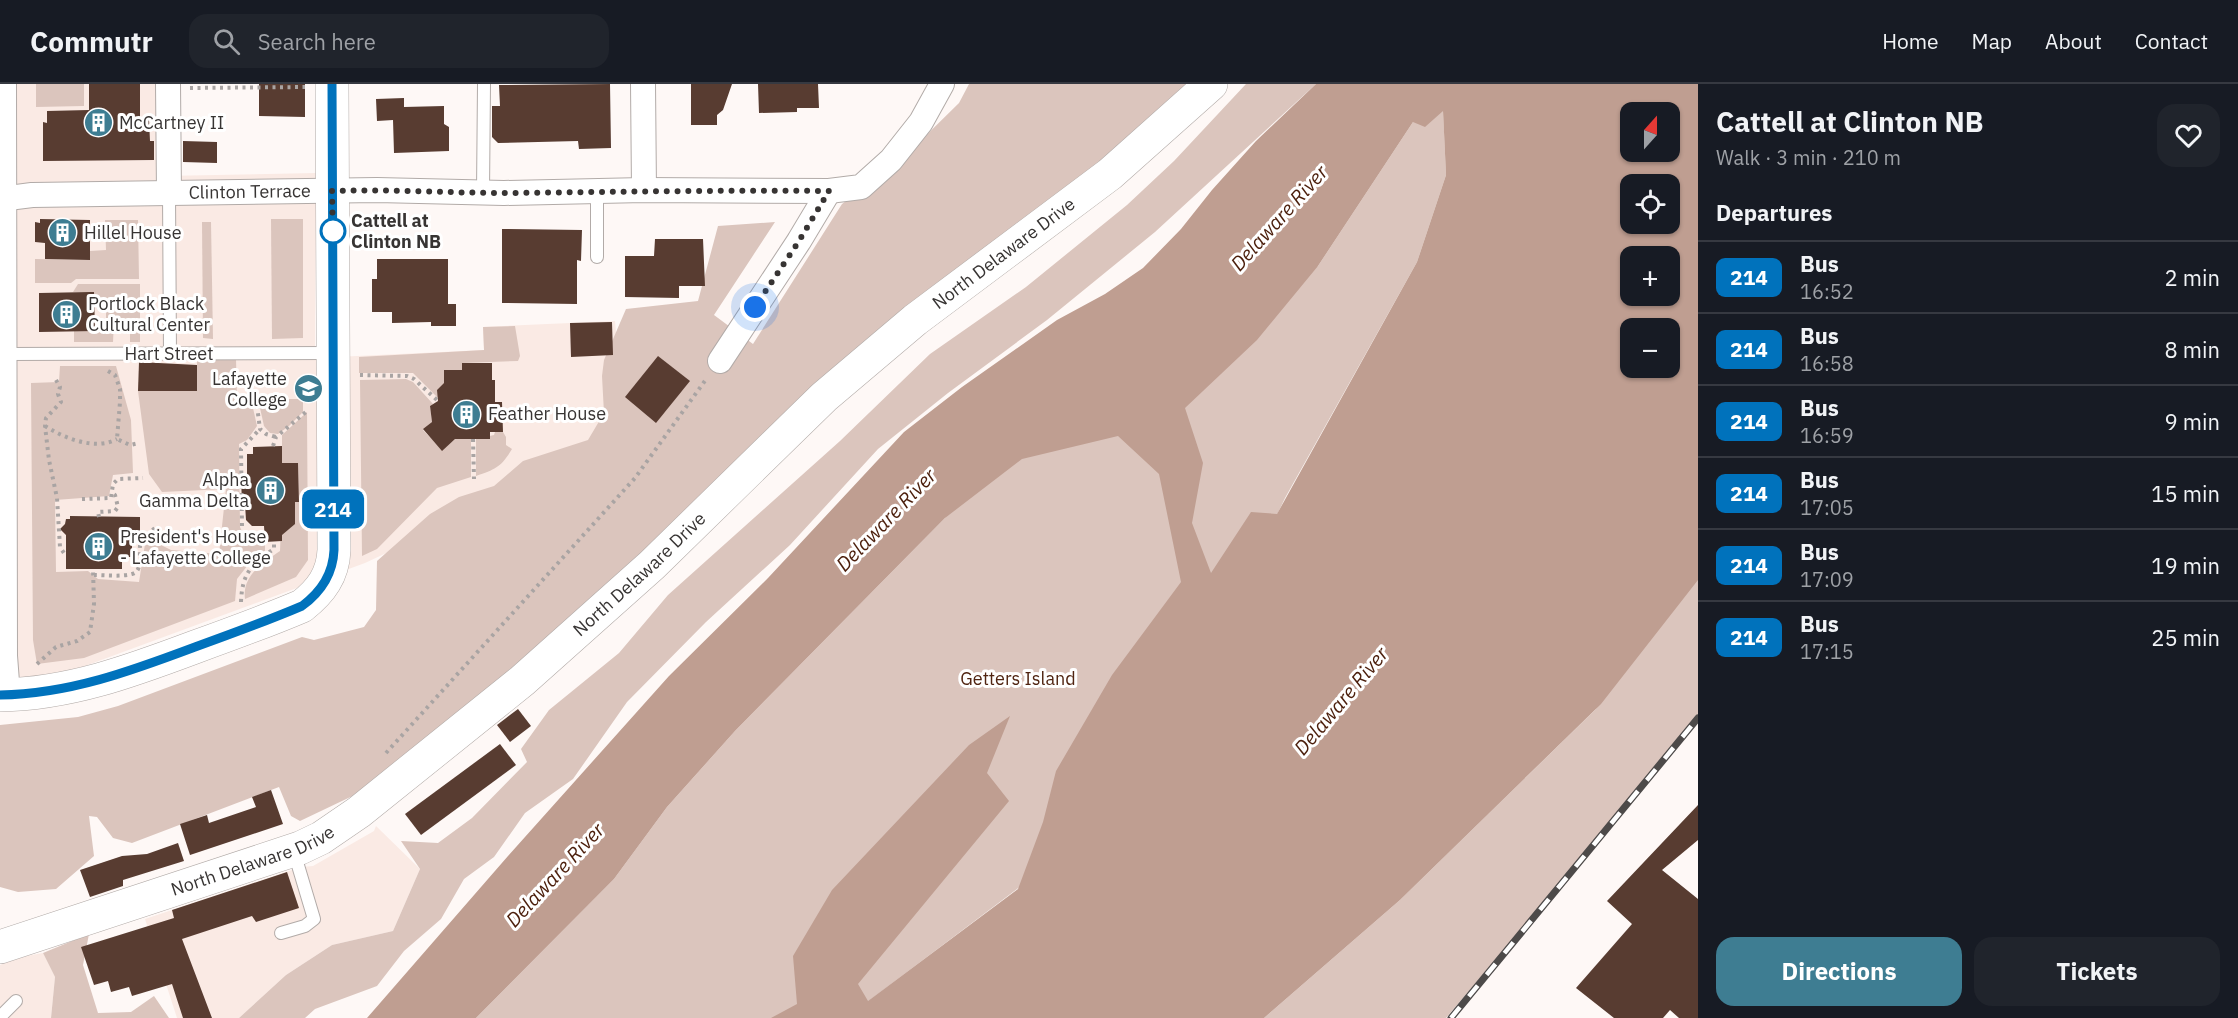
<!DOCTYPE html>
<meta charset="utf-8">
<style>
:root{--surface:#171b24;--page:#20242c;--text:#f1f3f6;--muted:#9ea1a6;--line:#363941;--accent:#3e7d92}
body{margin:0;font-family:"IBM Plex Sans",sans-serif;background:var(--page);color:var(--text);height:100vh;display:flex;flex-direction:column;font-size:22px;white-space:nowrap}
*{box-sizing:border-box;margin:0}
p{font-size:20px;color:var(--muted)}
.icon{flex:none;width:33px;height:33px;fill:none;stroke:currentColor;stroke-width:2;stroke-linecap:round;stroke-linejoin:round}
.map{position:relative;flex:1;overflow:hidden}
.drawer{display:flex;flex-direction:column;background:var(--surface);width:540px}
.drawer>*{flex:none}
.badge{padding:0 12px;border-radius:9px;font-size:21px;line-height:39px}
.needle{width:39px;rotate:21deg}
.tools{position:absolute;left:1620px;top:18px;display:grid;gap:12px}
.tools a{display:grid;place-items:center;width:60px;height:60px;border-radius:12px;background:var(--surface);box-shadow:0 2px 4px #0004;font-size:30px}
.you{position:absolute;width:30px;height:30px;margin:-15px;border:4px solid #fff;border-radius:50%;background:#1a73e8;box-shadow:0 0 0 9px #1a73e833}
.map>.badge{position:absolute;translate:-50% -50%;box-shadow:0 0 0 3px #fff}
h2{padding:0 18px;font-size:22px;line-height:54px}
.round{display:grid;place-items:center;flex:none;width:63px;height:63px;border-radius:18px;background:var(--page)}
.headline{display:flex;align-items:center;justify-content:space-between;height:102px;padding:0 18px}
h1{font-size:28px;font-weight:800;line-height:45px}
.button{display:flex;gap:12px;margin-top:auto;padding:12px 18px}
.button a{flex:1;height:69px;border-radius:18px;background:var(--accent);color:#fff;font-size:24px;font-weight:800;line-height:69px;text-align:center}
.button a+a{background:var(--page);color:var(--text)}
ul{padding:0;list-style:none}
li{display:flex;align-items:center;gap:18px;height:72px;padding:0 18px;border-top:2px solid var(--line)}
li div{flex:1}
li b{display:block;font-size:22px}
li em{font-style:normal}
li .badge{min-width:66px;font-weight:700;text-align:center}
header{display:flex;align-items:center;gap:36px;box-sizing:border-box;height:84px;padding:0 30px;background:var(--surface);border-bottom:2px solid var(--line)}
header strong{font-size:28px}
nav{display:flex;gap:33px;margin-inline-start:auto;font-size:21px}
.search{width:420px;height:54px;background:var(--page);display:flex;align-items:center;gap:15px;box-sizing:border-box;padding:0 21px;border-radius:18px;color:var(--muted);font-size:22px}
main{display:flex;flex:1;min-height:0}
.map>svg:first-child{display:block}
</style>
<header>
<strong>Commutr</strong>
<div class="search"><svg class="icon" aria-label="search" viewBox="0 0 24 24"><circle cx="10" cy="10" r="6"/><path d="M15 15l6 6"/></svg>Search here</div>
<nav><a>Home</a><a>Map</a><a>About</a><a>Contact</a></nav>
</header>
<main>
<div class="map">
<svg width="1698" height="934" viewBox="0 0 1698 934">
<rect width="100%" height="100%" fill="#fef8f6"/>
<!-- built -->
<g fill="#faeae4">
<polygon points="0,0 162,0 163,92 316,89 315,274 484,266 483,243 615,237 618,270 600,365 489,421 365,479 66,589 54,593 0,594"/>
<polygon points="376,742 420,785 393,847 332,861 286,891 239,934 177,934 145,835 301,783 313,782 374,747"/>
<polygon points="43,869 55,893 51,934 0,934 0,881 15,874"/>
</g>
<!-- green -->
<g fill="#dbc5bd">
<polygon points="36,0 84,0 84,22 36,23"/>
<polygon points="969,0 1192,0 732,388 484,613 363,707 300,737 291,732 279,703 132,759 113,754 97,733 89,732 94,772 56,805 18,808 0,803 0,641 78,633 118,622 302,553 314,556 364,543 376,526 377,477 430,430 459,413 494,402 523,377 588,356 604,329 602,292 604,276 626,225 698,217 718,142 775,138 714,231 753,260 842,120 898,79 959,19"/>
<polygon points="1246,0 1316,0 1155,148 1047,236 948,309 878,365 790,461 706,538 627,618 573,695 525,729 494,773 464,795 441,835 404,867 377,902 315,925 305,934 239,934 286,891 332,861 393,847 420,785 401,757 438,759 472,734 527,678 521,665 549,626 619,569 668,511 840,357 930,270 1026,203 1127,121 1174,77"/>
<polygon points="1443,26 1446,91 1417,178 1285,414 1210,572 1151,704 846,934 476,934 614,795 667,723 735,647 945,434 964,395 1318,182 1413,38"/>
<polygon points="271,135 303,135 303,254 272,255"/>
<polygon points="105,136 138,136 139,195 76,195 71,199 35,199 35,175 90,176 90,167 106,166"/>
<polygon points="202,138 211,138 213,255 203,254"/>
<polygon points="78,200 140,200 140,258 130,258 130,237 114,237 113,258 74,258 74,247 106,246 106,215 94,214 94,208 73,208"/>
<polygon points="515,242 520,272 518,277 463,279 462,286 444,299 438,314 413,289 359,289 359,273 484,266 483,243"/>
<polygon points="197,275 236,275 237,315 251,315 257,342 247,356 239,360 240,443 247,458 265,458 265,467 251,477 237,495 235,517 84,574 37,580 33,556 31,299 59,298 60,282 116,282 131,336 133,389 113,391 109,412 55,416 56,488 88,487 98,495 139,498 145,460 153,457 171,466 219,470 226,405 162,408 149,390 138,307 197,307"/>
<polygon points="406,295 413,298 433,320 430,322 432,338 423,346 442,366 455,355 471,355 471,393 437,404 377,465 362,472 360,296"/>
<polygon points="258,315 303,315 303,328 289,342 278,350 270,349 264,342"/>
<path d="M307,328L308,476L296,493L245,515C242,491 263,479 280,467L281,442L290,444L295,438V418H299L298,379H282V351Z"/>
<path d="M495,348H503L506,353V361L512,365C501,383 496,385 476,392V355L494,351Z"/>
<polygon points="1698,494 1698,636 1446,934 1264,934 1400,816 1595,626"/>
<polygon points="89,850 83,881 98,929 131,928 154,912 169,934 51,934 55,893 43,869"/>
</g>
<!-- water -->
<path fill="#bf9e91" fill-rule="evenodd" d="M1316,0H1698V496L1601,620L1400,816L1264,934H771L797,920L793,872L832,806L969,661L1010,632L987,689L1009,717L858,900L868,917L1018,805L1043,738L1056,687L1112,591L1181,498L1159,390L1118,352L1022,375L945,434L735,647L667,723L614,795L476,934H367L508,772L669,592L768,494L904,348L962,303L1057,236L1105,210L1143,184L1181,145L1212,106L1256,57ZM1443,27L1446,91L1417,178L1277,430L1251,428L1211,489L1192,439L1203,379L1185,324L1257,256L1318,182L1413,38L1425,43ZM1630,28H1670V68H1630ZM1630,100H1670V140H1630ZM1670,172V212H1630V172ZM1670,244V284H1630V244Z"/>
<!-- building -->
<g fill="#583c31">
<polygon points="89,0 140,0 140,36 149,36 150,57 154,57 154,76 43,77 43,38 47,39 47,27 89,26"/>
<polygon points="259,0 305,0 305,33 259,32"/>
<polygon points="610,0 611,64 579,65 578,57 498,59 492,53 492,22 500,22 499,1"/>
<polygon points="691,0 732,0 723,26 717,31 717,41 691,41"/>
<polygon points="758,0 818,0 819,24 797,24 797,28 759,29"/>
<polygon points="404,14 404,23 444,22 444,40 449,43 449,67 394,69 393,36 377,37 376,15"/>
<polygon points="183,57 217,58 217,79 183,78"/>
<polygon points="40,135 90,136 90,176 45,175 45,159 35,158 35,138 40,139"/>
<polygon points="502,145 582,146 581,177 577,176 577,220 502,219"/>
<polygon points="655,155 703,155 705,202 679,202 679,214 625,213 625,172 654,172"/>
<polygon points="377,175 448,175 448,220 456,220 456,242 431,242 431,238 392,239 392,228 372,228 372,195 377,195"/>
<polygon points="90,208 94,208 95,247 39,248 39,209"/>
<polygon points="612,238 613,271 571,273 570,239"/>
<polygon points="658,272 690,297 656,339 625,313"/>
<polygon points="139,278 197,281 197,307 138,307"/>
<polygon points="462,279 492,279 492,296 495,296 495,318 502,318 503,348 490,348 490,355 455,355 442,367 423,345 432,338 430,322 438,317 437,306 444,299 444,286 462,286"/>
<polygon points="282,362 282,379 298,379 299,418 295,418 295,440 282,451 282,457 265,458 264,442 252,442 246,436 245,420 242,419 241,394 247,394 247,370 253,370 253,363"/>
<polygon points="70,432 140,433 140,453 132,453 132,473 122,473 122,485 66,485 66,451 60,445 65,440 66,435 70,435"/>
<polygon points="518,625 531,642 510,658 497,641"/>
<polygon points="500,660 516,681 421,751 405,730"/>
<polygon points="271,706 283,740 190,771 180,740 207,731 209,739 256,723 252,713"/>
<polygon points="1698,721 1698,756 1662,786 1698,815 1698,934 1679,934 1670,926 1663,934 1614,934 1576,904 1632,840 1607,817"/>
<polygon points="178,759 184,777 123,796 123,802 90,813 80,786 122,772 147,770"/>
<polygon points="287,788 299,824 256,838 252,832 182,855 212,934 183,934 172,900 132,912 129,903 111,908 108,897 94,901 81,863 174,834 172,826"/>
</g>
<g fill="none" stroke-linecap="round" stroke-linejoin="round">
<defs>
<g id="service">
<polyline points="483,108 484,0"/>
<polyline points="169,109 170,270"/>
<polyline points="597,173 597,107"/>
<polyline points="4,270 332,269"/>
<polyline points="281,849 305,842 314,835 294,768"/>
<polyline points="0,933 16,917"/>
</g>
<g id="minor">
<polyline points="4,0 5,572 8,611"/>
<polyline points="168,0 169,109"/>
<polyline points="643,0 644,106"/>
<path id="s1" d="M0,115L32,111L377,106L504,109L644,106L829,107L861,103L891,76L921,38L942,0"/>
<polyline points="720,277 799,157 829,107"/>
</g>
<g id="secondary">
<path id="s2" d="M0,863L300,764L321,754L359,728L522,597L652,481L824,313L915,236L1110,90L1211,0"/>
</g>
<path id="primary" d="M0,611C69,610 131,587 195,563C231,550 267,537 302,522C321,507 333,491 334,466L332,0"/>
</defs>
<!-- service casing -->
<use href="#service" stroke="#b2aba8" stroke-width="14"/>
<!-- minor casing -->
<use href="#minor" stroke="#b2aba8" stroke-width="26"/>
<!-- secondary casing -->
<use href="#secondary" stroke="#b2aba8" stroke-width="34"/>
<!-- primary casing -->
<use href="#primary" stroke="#b2aba8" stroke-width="34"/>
<!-- path -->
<g stroke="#a9a4a3" stroke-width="4" stroke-dasharray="3 4.5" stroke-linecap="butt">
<polyline points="190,4 305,3"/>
<polyline points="108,287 115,291 120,305 120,318 117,355 130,361 139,359"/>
<polyline points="360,291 407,292 414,295 438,317"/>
<polyline points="56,296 60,303 58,310 61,318 46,334 45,342 49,376 57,414 60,463 66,472"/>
<polyline points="255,307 260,345 266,350 276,353"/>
<path d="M45,342C64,354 95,367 117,355"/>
<polyline points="473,355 474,395"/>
<polyline points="273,362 276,353 307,327"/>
<polyline points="82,415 111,414 113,400 118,395 143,394"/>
<polyline points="99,433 98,428 115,427 118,423 115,411 111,408"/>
<polyline points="242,442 241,365 260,345"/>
<path d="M94,491C105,491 121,493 132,490C145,487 136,465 142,456C145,451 152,447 156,443"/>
<path d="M241,518C242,490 251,480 274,465V458"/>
<polyline points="37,580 56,563 77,557 90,548 94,520 93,485"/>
<polyline points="386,669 635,394 707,294"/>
</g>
<!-- service -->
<use href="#service" stroke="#fff" stroke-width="12"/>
<!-- minor -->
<use href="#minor" stroke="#fff" stroke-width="24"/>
<!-- secondary -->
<use href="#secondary" stroke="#fff" stroke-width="33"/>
<!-- primary -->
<use href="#primary" stroke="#fff" stroke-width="33"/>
<defs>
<polyline id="rail" points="1451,934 1698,634"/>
</defs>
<!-- rail casing -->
<use href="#rail" stroke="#4d4a49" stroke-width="7"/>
<!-- rail -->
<use href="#rail" stroke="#fff" stroke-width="4.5" stroke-dasharray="14" stroke-linecap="butt"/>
</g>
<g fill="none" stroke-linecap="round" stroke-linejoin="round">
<defs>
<path id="line" d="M0,611C69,610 131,587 195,563C231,550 267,537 302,522C321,508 333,491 334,466L332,0"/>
</defs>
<!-- line casing -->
<use href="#line" stroke="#fff" stroke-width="14"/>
<!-- line -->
<use href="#line" stroke="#0072bc" stroke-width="9"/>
<!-- walk -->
<path stroke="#373433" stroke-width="6" stroke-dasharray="0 10.8" d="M333,147V154L332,107C390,105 448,109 506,109C614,108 721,106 829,107L799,157L755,223"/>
</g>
<!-- icons -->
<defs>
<symbol id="building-disc" viewBox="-11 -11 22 22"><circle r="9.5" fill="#3e7d92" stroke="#fff"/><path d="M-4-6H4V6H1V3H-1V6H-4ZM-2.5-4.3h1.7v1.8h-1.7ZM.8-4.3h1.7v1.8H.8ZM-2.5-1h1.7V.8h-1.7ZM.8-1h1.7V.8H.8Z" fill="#fff"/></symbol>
<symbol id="university-disc" viewBox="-11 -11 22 22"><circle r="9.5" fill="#3e7d92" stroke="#fff"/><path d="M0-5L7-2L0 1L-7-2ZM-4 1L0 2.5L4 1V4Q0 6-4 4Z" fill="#fff"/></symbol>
</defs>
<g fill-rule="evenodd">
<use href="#building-disc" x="82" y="22" width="33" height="33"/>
<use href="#building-disc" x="46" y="132" width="33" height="33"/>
<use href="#building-disc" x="50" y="214" width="33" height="33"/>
<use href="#university-disc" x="292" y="288" width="33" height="33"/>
<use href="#building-disc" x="450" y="314" width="33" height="33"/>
<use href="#building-disc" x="254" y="390" width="33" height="33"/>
<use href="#building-disc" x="82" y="446" width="33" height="33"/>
</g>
<!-- markers -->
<circle fill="#fff" stroke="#0072bc" stroke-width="3" cx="333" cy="147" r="12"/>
<g text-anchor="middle" stroke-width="6" stroke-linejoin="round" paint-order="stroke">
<!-- poi labels -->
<g font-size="18" fill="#373433" stroke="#fff" text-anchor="start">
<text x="119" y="45">McCartney II</text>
<text x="84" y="155">Hillel House</text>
<text x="88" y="226">Portlock Black<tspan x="88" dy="21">Cultural Center</tspan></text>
<text x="287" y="301" text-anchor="end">Lafayette<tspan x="287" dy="21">College</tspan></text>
<text x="488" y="336">Feather House</text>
<text x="249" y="402" text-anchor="end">Alpha<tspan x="249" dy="21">Gamma Delta</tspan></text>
<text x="120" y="459">President's House<tspan x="120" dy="21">- Lafayette College</tspan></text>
</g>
<!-- street labels -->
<g font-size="18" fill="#373433" stroke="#fff">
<text dy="6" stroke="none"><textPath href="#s1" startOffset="250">Clinton Terrace</textPath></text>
<text dy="6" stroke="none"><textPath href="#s2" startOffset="1239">North Delaware Drive</textPath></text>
<text x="169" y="276">Hart Street</text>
<text dy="6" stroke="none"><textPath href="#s2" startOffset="753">North Delaware Drive</textPath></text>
<text dy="6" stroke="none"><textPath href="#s2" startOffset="267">North Delaware Drive</textPath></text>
</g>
<!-- stop labels -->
<g font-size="18" font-weight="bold" fill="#373433" stroke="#fff" text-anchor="start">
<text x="351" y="143">Cattell at<tspan x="351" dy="21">Clinton NB</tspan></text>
</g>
<!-- park labels -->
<g font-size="18" fill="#502411" stroke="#fff">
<text x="1018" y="601">Getters Island</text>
</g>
<!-- water labels -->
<g font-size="20" font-style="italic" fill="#4b1e0b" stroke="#fff">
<text transform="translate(1279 134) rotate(-48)" y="7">Delaware River</text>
<text transform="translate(886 436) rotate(-46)" y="7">Delaware River</text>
<text transform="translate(1341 617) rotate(-50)" y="7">Delaware River</text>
<text transform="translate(555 791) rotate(-47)" y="7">Delaware River</text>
</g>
</g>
</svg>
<div class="tools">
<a><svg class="needle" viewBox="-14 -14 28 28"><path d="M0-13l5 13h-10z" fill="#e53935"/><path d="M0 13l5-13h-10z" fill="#9ea1a6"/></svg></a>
<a><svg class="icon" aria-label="locate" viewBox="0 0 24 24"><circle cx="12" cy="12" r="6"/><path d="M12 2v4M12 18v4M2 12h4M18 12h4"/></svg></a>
<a>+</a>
<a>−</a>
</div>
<div class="you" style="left:755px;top:223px"></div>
<b class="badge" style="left:333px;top:425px;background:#0072bc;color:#fff">214</b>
</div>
<section class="drawer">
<div class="headline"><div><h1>Cattell at Clinton NB</h1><p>Walk · 3 min · 210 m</p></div><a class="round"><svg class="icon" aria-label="heart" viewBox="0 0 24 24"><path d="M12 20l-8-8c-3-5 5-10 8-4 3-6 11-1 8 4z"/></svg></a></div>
<h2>Departures</h2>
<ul>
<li><span class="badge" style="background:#0072bc;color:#fff">214</span><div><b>Bus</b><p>16:52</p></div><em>2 min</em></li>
<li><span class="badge" style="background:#0072bc;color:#fff">214</span><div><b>Bus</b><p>16:58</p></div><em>8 min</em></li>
<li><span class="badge" style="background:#0072bc;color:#fff">214</span><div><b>Bus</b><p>16:59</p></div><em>9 min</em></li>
<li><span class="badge" style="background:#0072bc;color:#fff">214</span><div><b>Bus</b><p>17:05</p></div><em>15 min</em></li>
<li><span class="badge" style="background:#0072bc;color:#fff">214</span><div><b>Bus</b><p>17:09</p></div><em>19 min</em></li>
<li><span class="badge" style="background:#0072bc;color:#fff">214</span><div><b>Bus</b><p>17:15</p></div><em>25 min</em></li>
</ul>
<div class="button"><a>Directions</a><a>Tickets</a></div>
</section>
</main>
